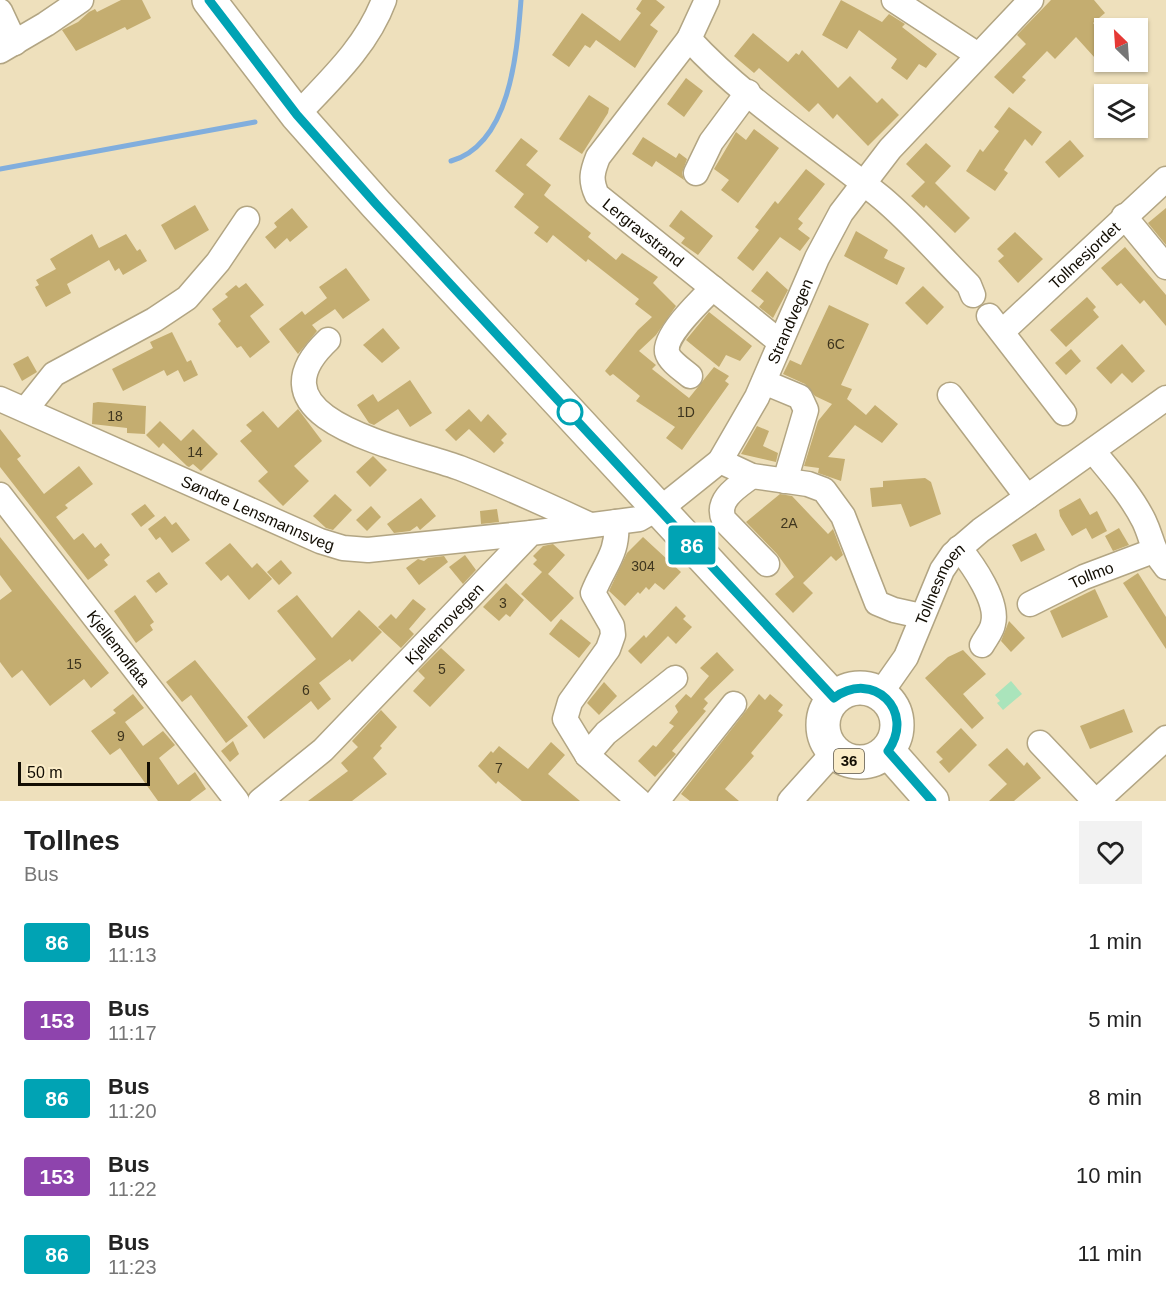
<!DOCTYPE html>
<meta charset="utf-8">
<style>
:root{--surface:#fff;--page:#f2f2f2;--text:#222;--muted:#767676}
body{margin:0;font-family:Helvetica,sans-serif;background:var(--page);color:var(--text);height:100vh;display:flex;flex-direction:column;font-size:22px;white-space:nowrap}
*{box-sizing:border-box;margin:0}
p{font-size:20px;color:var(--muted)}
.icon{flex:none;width:33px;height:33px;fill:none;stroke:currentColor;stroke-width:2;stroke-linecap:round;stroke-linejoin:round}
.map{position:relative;height:801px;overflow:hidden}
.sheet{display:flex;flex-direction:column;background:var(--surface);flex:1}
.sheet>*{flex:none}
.badge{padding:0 12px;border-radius:4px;font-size:21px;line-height:39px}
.needle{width:39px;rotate:335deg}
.buttons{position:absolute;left:1094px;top:18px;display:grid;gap:12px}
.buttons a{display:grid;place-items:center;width:54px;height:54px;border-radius:0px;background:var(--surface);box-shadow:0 2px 4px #0004;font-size:30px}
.scale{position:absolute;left:18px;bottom:15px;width:132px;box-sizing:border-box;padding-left:6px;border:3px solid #120d03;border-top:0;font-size:16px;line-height:21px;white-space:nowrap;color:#120d03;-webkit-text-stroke:4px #fbedc9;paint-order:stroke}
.map>.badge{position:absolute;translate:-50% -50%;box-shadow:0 0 0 3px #fff}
.round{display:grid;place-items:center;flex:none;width:63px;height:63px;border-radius:0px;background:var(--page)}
.overview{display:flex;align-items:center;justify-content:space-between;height:102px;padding:0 24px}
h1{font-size:28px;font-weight:600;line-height:45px}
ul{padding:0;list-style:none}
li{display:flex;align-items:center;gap:18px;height:78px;padding:0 24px}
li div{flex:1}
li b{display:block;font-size:22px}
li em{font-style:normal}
li .badge{min-width:66px;font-weight:700;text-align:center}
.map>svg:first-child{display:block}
</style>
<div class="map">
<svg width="1166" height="801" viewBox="0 0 1166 801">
<rect width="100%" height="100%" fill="#eee0bc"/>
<!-- green -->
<polygon fill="#aae4bb" points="1011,681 1022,694 1003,710 997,703 1000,701 995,695"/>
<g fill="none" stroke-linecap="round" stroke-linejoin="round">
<!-- stream -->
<g stroke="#81aedd" stroke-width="5">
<path d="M451,161C511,144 517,51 521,0"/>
<polyline points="0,169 255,122"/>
</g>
</g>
<!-- building -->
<g fill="#c4ad70">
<polygon points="121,0 142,0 151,18 127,30 125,27 76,51 62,30 78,22 89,12 95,9 97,12"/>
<polygon points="642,0 656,0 665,7 650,25 658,31 635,68 596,40 590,48 585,45 569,67 552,55 582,13 620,41 641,13 636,9"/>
<polygon points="841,0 882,22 889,14 905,24 902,27 937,54 926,68 919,64 907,80 891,68 897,59 859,30 847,49 822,35"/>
<polygon points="1051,0 1094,0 1105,13 1093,23 1104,36 1104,68 1076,37 1055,59 1047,51 1022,77 1026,80 1013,94 994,77 1026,44 1017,35"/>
<polygon points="753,33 788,62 796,53 799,55 802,50 838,88 850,76 877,103 882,98 899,115 868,146 837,114 833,119 818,103 809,112 759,68 754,73 734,56"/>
<polygon points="686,78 703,91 684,117 667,104"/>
<polygon points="589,95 609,108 608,113 582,154 559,139"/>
<polygon points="1009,107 1042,132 1032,146 1025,139 1004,170 1008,173 995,191 966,171 980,149 983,152 999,131 994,127"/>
<polygon points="754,129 779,148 738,203 721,190 729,180 714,169 736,132 746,140"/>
<polygon points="643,137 676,158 679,153 687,159 682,173 684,180 656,161 652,167 632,154"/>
<polygon points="521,138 538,151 526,165 551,185 544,195 546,197 591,233 588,237 616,260 622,253 658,277 653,283 676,306 656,335 639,351 656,365 652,369 689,398 714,367 729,376 725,381 729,384 682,450 666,438 675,427 636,401 640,396 613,374 610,376 605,371 638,330 652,317 635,304 639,299 588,259 586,262 553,235 547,243 534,233 539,227 514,207 524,194 495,171"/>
<polygon points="1070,140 1084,156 1059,178 1045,162"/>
<polygon points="926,143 951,166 935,183 970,218 955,233 926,205 924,208 911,196 925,182 906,164"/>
<polygon points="806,169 825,184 798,219 803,223 798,229 810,238 800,251 780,237 753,271 737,258 759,230 755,227 775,201 778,204"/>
<polygon points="195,205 209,230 175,250 161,225"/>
<polygon points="292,208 308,227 290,242 287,238 275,249 265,237 277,227 274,223"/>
<polygon points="1166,208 1166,245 1148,223"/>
<polygon points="681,210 713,236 698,255 681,243 685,238 669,226"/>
<polygon points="856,231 888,250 884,258 905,268 897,285 844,256"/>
<polygon points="1015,232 1043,259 1018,283 998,261 1004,256 997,249"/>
<polygon points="92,234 99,248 126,234 137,251 140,249 147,261 123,275 119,268 115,271 109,260 67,284 71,293 46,307 35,287 39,285 36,280 56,269 50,259"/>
<polygon points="1125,247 1166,295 1166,326 1144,300 1140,304 1121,283 1117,286 1101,268"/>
<polygon points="346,268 370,300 343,319 335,309 312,325 317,331 298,354 279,329 302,311 305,315 327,298 319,287"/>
<polygon points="767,271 788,290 773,318 759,307 764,301 751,291"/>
<polygon points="246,283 264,305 250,316 270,342 250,358 241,346 237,348 218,324 221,321 212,309 228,297 225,294 236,285 239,288"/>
<polygon points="923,286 944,307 927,325 905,303"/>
<polygon points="1087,297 1096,307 1093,310 1099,317 1066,347 1050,330"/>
<polygon points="829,305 869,324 841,385 852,389 847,399 866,415 875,405 898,424 882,443 855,425 828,457 845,459 841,481 818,473 819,468 804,466 818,421 832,404 815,396 805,384 783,374 790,360 801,365"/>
<polygon points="709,312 752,346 740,361 726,355 719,367 686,340"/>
<polygon points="383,328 400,348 382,363 363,345"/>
<polygon points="172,332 187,362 191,360 198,375 184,382 178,370 167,376 164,370 123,391 112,369 153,348 150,342"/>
<polygon points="1122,344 1145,371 1132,383 1122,373 1111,384 1096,368"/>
<polygon points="1071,349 1081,361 1066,375 1055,363"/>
<polygon points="28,356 37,372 22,381 13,364"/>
<polygon points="410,380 432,413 410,427 398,409 374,425 369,423 357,405 373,394 378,402"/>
<polygon points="98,402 146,406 145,434 127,433 127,428 92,424 93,403"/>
<polygon points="298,409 322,441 294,466 309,481 283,506 258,481 268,472 240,441 252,431 246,425 263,411 278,428"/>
<polygon points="469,409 481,422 488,414 507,434 501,440 504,443 494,453 469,429 456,441 445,430"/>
<polygon points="160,421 181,441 193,429 218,454 201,471 193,464 189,467 187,466 163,443 159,448 146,435"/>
<polygon points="757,426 769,431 763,446 778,453 776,462 741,454"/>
<polygon points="0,429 21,456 17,459 44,494 79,466 93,484 65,505 68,508 56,517 74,540 83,533 95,548 101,543 110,555 104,560 108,565 88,580 0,467"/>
<polygon points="373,456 387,470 370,487 356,472"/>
<polygon points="925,478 931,482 941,514 910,527 901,504 872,507 870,488 883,487 883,481"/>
<polygon points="335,494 352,510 333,530 326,528 313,516"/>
<polygon points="780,494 792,496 828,534 833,529 843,555 836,561 831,556 803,583 813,593 793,613 775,594 794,577 777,554 746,522"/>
<polygon points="421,498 436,516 420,530 417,526 410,531 394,533 387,524"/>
<polygon points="1080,498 1090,515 1097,511 1107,531 1092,539 1086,528 1072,536 1060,516 1059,510"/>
<polygon points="145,504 155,516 141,527 131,514"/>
<polygon points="371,506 381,517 367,531 356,520"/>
<polygon points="497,509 499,522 481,524 480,511"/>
<polygon points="165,516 172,525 176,522 190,540 172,553 160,537 156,540 148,529"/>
<polygon points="1119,528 1129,545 1113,551 1105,536"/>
<polygon points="1036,533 1045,550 1021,562 1012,545"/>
<polygon points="0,537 109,673 91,688 84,679 50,706 22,670 12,678 0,662 0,600 12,591 0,575"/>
<polygon points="643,537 681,572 664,590 655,583 649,590 646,587 640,594 638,592 625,606 609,591 627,553"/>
<polygon points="230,543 252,568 257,563 272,579 249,600 228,575 221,581 205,563"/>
<polygon points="553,544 565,555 548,574 574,598 551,622 521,594 542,572 533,564 537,560 533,556 543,546"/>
<polygon points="465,555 476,570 463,584 449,567"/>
<polygon points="444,556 448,562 419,585 406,568 418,559 424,561 428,558"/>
<polygon points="281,560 292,573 279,585 267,572"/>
<polygon points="159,572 168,584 156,593 146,581"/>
<polygon points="1138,573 1166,617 1166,649 1123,583"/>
<polygon points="506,583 524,600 510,617 506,614 499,621 483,607"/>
<polygon points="1095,589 1108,617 1062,638 1050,611"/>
<polygon points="135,595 154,622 150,625 153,630 136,643 114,611"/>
<polygon points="297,595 332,638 359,610 382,632 352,662 350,659 319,683 331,699 318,710 311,701 264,739 247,717 316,659 277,611"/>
<polygon points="413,599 426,609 409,629 414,634 401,648 378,627 391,614 396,619"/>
<polygon points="676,606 686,616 683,619 692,627 676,644 668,636 641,664 628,651 644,635 646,638"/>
<polygon points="561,619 591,643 579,658 549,634"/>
<polygon points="1009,621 1025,638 1011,652 1001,641"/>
<polygon points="441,648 465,670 430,707 413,691 425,678 418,671"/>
<polygon points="963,650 986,674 963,694 984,718 972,729 925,678 948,657"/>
<polygon points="717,652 734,670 704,699 708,703 703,709 706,711 672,751 676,754 655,777 638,761 653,745 656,747 674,726 669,723 678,712 675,706 686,694 691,698 709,676 700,668"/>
<polygon points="195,660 248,726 226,743 191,695 182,702 166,682"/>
<polygon points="604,682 617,696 599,715 587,703"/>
<polygon points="133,694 144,708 125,722 143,746 163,731 175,745 159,758 178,785 195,772 206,789 190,801 158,801 120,748 110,755 91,731 116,713 113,710"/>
<polygon points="759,694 765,700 770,694 783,705 778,711 783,715 751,753 754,756 725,789 739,801 690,801 681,794"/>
<polygon points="1124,709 1133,732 1090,749 1080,726"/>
<polygon points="381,710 397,727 380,746 382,748 373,758 387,774 352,801 308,801 348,771 341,763 358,747 352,741"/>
<polygon points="961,728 977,745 949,773 939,762 943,759 936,752"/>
<polygon points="233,741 239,754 230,762 221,751"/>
<polygon points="551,742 565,755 548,774 580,801 522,801 498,781 496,784 478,766 491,751 493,753 499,746 528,769"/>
<polygon points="1007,748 1024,766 1027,762 1041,778 1014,801 989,801 1007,784 988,765"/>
</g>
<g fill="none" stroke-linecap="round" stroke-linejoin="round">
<defs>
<g id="minor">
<path id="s1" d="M707,0L689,39L598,157C592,172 590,180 597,195L780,342"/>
<polyline points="894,0 978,55"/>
<polyline points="0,11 15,43"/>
<path d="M689,39C745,100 818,146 882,198C913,224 941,257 969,285L973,295"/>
<polyline points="0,51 46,24 81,0"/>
<path d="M297,115C330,80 367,46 384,0"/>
<polyline points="696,173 711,142 748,92"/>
<polyline points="1124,216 1166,267"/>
<polyline points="989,316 1064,413"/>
<path id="s2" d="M1003,331L1166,179"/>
<path d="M328,340C242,421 410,449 460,468C504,485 547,505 590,525"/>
<path d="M690,376C683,370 669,361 667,352C664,335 701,300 713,288"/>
<polyline points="764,382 800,397 806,410 785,481"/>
<polyline points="950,395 1027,497"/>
<path id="s3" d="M0,399L320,541L343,548L368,550L531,533"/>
<polyline points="26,409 54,374 154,320 187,298 218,262 247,219"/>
<path d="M1093,451C1111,473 1131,495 1144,521C1153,540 1151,549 1166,567"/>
<polyline points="720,461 752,476 808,484 824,490 843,516 877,603 894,610 921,616"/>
<path d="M752,476C737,487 715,500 724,520L767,564"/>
<path id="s4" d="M0,495L237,801"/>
<path d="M616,522C619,553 604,565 593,593L612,626L613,635L608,649L570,702L565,719L587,755L639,801"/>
<path d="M959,548C973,565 999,602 993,624C992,631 985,639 982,645"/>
<path id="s5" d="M1030,604L1084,577L1153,551"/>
<path id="s6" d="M880,694L906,657L942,570L953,554L981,530L1166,398"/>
<polyline points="1040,743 1095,801"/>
<polyline points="587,755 606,733 675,678"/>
<path id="s7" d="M260,801L323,750L531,533L639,519L670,501L720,461L757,397L817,258L841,213L890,149L1031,0"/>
<polyline points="657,801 734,704"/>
<polyline points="790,801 834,752"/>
<polyline points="1097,801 1166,738"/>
</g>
<g id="highway">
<polyline points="209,0 297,115 376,204 834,698"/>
<circle cx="860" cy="725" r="37"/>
<polyline points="888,751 932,801"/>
</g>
</defs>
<!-- minor casing -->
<use href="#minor" stroke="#b2a583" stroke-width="27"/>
<!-- highway casing -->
<use href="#highway" stroke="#b2a583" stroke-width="36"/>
<!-- minor -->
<use href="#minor" stroke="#fff" stroke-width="24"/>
<!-- highway -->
<use href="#highway" stroke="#fff" stroke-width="33"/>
</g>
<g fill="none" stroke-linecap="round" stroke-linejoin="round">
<defs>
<path id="line" d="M209,0L297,115L376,204L834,698C873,669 916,711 888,751L932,801"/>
</defs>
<!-- line casing -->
<use href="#line" stroke="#fff" stroke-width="14"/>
<!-- line -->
<use href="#line" stroke="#00a3b4" stroke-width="9"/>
</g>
<!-- markers -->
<circle fill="#fff" stroke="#00a3b4" stroke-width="3" cx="570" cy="412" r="12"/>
<g text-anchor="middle" stroke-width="6" stroke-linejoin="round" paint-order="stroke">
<!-- number labels -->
<g font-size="14" fill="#3e351e">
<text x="836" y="349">6C</text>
<text x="686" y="417">1D</text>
<text x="115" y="421">18</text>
<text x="195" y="457">14</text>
<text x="789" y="528">2A</text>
<text x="643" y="571">304</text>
<text x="503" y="608">3</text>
<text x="74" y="669">15</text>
<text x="442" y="674">5</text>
<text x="306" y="695">6</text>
<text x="121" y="741">9</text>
<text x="499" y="773">7</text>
</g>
<!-- shield labels -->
<rect fill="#fbedc9" stroke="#58503e" stroke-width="1.5" x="834" y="749" width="30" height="24" rx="4.5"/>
<g font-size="15" font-weight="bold" fill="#120d03">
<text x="849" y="766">36</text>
</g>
<!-- street labels -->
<g font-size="16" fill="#120d03" stroke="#fbedc9">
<text dy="6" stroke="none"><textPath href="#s1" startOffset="291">Lergravstrand</textPath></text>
<text dy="6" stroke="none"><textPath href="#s2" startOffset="111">Tollnesjordet</textPath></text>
<text dy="6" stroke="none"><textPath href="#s7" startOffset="747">Strandvegen</textPath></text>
<text dy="6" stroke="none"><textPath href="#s3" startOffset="282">Søndre Lensmannsveg</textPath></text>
<text dy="6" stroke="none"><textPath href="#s5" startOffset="68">Tollmo</textPath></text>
<text dy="6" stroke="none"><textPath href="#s6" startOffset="126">Tollnesmoen</textPath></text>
<text dy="6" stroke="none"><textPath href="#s7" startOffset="256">Kjellemovegen</textPath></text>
<text dy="6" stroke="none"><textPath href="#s4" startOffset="194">Kjellemoflata</textPath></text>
</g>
</g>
</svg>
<div class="buttons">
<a><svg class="needle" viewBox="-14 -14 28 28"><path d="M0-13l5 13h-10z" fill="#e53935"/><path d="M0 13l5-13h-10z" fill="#767676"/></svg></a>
<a><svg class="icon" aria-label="layers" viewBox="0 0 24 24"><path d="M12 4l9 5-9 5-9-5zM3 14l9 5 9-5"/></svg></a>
</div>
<div class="scale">50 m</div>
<b class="badge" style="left:692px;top:545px;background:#00a3b4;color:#fff">86</b>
</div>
<section class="sheet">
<div class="overview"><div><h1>Tollnes</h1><p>Bus</p></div><a class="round"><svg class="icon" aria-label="heart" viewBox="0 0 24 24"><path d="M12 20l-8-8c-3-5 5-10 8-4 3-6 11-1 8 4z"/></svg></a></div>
<ul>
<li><span class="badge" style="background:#00a3b4;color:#fff">86</span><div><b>Bus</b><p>11:13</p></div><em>1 min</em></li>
<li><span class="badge" style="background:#8e44ad;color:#fff">153</span><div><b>Bus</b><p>11:17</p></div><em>5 min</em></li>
<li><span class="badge" style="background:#00a3b4;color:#fff">86</span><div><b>Bus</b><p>11:20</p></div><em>8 min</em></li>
<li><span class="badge" style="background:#8e44ad;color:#fff">153</span><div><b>Bus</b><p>11:22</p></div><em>10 min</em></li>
<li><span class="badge" style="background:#00a3b4;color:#fff">86</span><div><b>Bus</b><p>11:23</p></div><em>11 min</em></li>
</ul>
</section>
